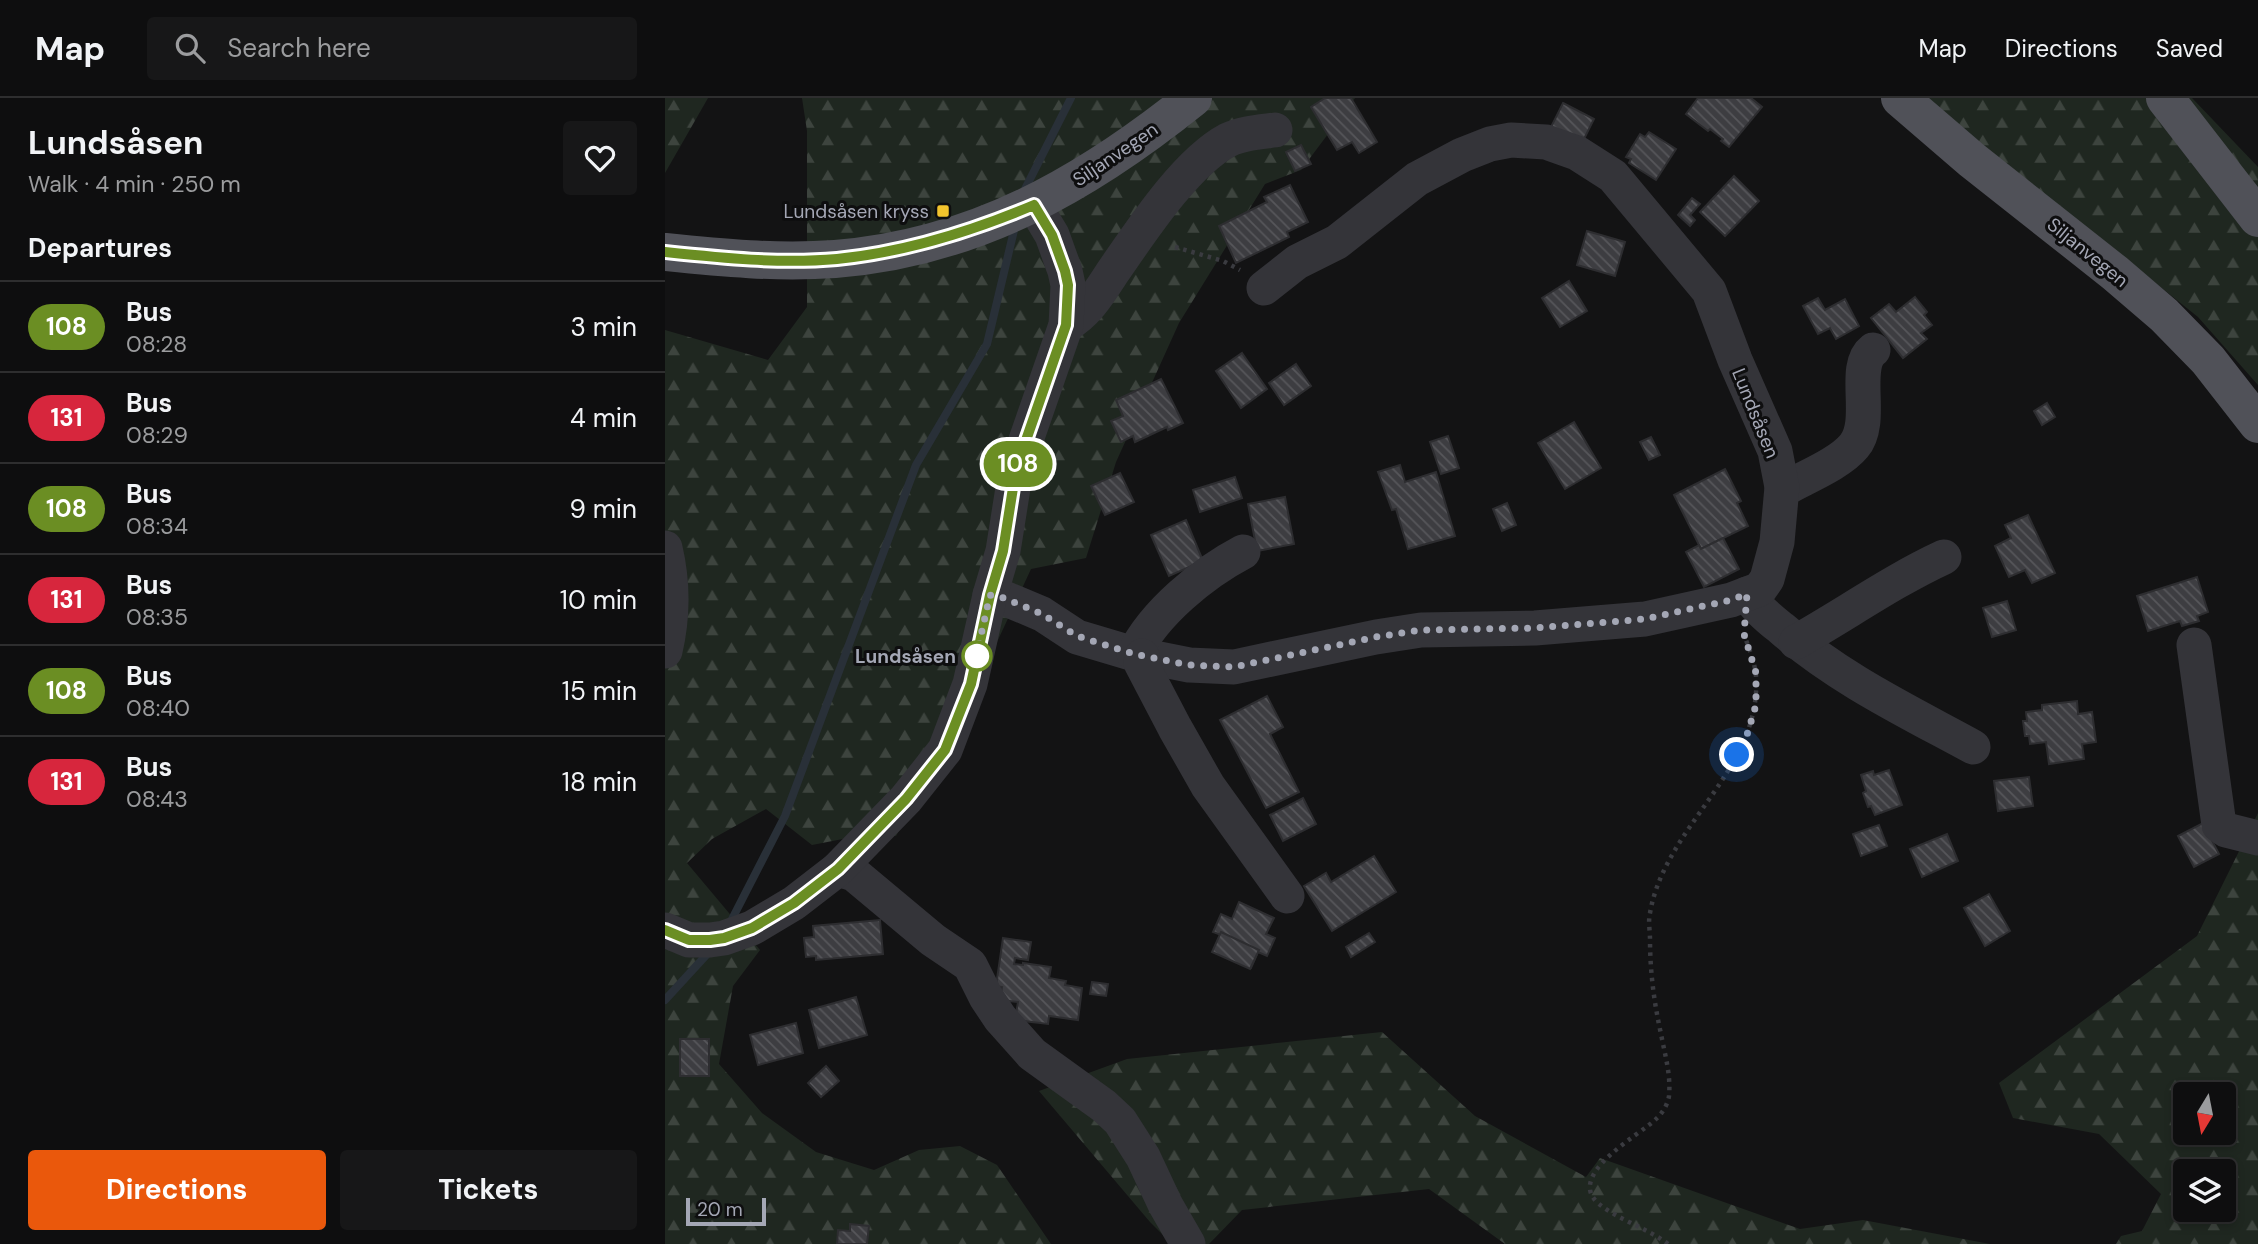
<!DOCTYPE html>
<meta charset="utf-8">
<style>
:root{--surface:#0e0e0f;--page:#171718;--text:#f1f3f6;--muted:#9b9c9e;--line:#2e2e2f;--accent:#ea580c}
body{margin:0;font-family:"DM Sans",sans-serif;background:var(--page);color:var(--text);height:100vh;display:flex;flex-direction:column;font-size:26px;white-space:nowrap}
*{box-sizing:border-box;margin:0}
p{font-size:23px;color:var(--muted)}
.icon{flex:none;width:38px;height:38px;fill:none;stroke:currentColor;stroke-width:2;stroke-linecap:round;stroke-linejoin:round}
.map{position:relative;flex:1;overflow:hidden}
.details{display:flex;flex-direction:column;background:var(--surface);width:665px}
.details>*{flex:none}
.badge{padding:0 14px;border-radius:23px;font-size:24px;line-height:46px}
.needle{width:46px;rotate:190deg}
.buttons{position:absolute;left:1508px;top:984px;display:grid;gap:14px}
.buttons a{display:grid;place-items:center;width:63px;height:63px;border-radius:7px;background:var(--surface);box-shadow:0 4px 10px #0003,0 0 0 2px var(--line);font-size:35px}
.scale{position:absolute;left:21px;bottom:18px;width:80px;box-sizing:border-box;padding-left:7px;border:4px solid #a4a7b5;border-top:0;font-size:19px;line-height:24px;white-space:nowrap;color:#a4a7b5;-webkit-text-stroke:5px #0e0e0f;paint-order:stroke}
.you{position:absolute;width:35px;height:35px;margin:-18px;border:5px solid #fff;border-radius:50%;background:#1a73e8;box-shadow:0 0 0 10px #1a73e833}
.map>.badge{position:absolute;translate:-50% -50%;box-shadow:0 0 0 4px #fff}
h2{padding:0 28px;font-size:26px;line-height:63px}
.round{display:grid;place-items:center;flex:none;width:74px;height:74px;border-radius:7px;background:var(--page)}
.headline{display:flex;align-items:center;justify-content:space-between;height:119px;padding:0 28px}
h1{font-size:33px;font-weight:700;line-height:52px}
.button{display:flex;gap:14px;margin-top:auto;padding:14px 28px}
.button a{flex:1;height:80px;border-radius:7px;background:var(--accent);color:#fff;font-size:28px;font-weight:700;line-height:80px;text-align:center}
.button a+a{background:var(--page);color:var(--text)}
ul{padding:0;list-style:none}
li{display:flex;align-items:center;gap:21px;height:91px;padding:0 28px;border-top:2px solid var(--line)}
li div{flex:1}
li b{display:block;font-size:26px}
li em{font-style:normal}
li .badge{min-width:77px;font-weight:700;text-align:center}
header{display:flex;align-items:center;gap:42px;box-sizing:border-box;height:98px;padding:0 35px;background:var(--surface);border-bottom:2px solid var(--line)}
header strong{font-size:33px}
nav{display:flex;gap:38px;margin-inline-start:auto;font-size:24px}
.search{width:490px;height:63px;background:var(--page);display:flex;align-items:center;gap:18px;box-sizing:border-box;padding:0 24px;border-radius:7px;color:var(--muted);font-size:26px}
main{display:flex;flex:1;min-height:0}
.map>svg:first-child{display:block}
</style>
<header>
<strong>Map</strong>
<div class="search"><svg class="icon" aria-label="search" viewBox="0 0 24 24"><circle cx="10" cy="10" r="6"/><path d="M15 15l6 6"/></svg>Search here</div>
<nav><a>Map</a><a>Directions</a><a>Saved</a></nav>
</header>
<main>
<section class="details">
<div class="headline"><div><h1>Lundsåsen</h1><p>Walk · 4 min · 250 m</p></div><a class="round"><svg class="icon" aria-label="heart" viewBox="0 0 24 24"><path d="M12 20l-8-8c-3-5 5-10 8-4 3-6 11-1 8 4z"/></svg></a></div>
<h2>Departures</h2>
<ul>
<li><span class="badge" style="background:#6b8e23;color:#fff">108</span><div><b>Bus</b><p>08:28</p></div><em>3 min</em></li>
<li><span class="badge" style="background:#d7263d;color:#fff">131</span><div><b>Bus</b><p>08:29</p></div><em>4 min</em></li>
<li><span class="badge" style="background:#6b8e23;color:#fff">108</span><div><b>Bus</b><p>08:34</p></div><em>9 min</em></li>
<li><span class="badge" style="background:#d7263d;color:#fff">131</span><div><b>Bus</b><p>08:35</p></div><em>10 min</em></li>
<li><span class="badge" style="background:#6b8e23;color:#fff">108</span><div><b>Bus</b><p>08:40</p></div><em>15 min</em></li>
<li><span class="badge" style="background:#d7263d;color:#fff">131</span><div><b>Bus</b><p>08:43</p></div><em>18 min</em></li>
</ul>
<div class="button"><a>Directions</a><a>Tickets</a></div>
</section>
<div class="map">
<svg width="1593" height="1146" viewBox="0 0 1593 1146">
<defs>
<pattern id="forest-firs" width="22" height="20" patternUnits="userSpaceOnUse" patternTransform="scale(1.75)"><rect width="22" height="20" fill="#1f2720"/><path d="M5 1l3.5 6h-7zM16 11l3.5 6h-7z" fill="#3d443e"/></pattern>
<pattern id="building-back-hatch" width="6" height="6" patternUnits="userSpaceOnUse" patternTransform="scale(1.75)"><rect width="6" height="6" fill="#3d3d41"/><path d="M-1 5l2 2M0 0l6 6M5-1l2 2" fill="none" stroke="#56565a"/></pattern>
</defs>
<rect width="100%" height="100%" fill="#131314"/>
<!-- forest -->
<g fill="url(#forest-firs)" fill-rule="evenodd">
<polygon points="0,0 43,0 0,75"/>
<polygon points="137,0 690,0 636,72 600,86 514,225 451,364 421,460 366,471 297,619 231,738 198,737 147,747 101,711 47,741 22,765 95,852 68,888 54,966 97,1015 151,1054 209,1072 254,1052 295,1048 332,1067 386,1146 0,1146 0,232 103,262 142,209 142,33"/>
<polygon points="1240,0 1527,0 1593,69 1593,287 1533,219 1313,43"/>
<path d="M1593,715V1146H1451L1456,1138L1477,1133L1496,1096L1434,1036L1348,1020L1334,985L1532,838ZM1521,996H1559V1034H1521ZM1521,1073H1559V1111H1521Z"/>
<polygon points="717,934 810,1018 921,1079 935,1060 1135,1131 1198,1122 1325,1146 840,1146 764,1091 577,1112 544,1146 507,1146 485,1124 374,993 462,961"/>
</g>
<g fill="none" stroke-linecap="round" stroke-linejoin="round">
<!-- stream -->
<g stroke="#293038" stroke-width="8">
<polyline points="358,95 406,0"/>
<polyline points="65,825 120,718 251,367 322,246 351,124"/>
<polyline points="0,902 45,853"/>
</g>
</g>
<!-- building -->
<g fill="url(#building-back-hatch)" stroke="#2d2d30" stroke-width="2">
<polygon points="660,0 686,0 712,44 694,55 687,44 672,52 646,9"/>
<polygon points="1033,0 1086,0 1097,9 1064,49 1056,43 1058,41 1045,31 1043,33 1021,16"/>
<polygon points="898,5 929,21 916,47 885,31"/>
<polygon points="984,34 1011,51 991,82 964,65 966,61 961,59 975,36 980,39"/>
<polygon points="636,47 646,66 630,73 621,54"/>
<polygon points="1069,78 1094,103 1060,138 1035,114"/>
<polygon points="625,87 643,124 622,134 624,139 571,165 554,128 602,104 599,99"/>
<polygon points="1027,100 1035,106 1025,117 1030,122 1025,128 1013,117"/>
<polygon points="922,133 960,144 950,178 912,167"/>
<polygon points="904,183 922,213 895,229 877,200"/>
<polygon points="1250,199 1262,214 1259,217 1267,227 1256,235 1262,241 1238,260 1206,220 1224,206 1231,214"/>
<polygon points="1153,200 1160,212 1180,201 1194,228 1171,241 1165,230 1153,236 1138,208"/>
<polygon points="577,255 602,291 576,310 551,273"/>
<polygon points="631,266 646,288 619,307 604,285"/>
<polygon points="496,281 518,325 503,332 502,329 470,344 468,338 456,344 446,323 458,318 451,302"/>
<polygon points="1382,305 1390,319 1377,327 1369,313"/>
<polygon points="909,324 936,370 900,391 873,345"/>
<polygon points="783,338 794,370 776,376 765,344"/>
<polygon points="986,339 995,357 984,362 975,344"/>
<polygon points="735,367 740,384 771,374 790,438 743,451 731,411 727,412 713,374"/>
<polygon points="1060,371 1076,403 1072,405 1083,428 1036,451 1009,397"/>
<polygon points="455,375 469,404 440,417 426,388"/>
<polygon points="570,379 577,400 535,414 528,392"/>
<polygon points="620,399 629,446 592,453 583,406"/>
<polygon points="842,405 851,427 837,433 828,411"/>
<polygon points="1363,417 1390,475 1367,485 1360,472 1344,479 1330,448 1346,440 1340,427"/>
<polygon points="521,422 538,463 504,478 486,437"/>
<polygon points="1058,440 1074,471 1039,489 1021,454 1034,447 1036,451"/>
<polygon points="1532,479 1543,514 1532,518 1534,523 1517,528 1515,523 1483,533 1472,498"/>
<polygon points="1342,503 1351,532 1327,539 1318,510"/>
<polygon points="602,598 618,629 605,636 634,694 601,710 555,622"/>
<polygon points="1412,603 1413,616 1427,614 1431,644 1417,646 1419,661 1384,666 1381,644 1365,646 1364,638 1360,638 1358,623 1362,623 1361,614 1377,612 1377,607"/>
<polygon points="1224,672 1237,707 1210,717 1206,708 1203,709 1198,695 1201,693 1196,677 1208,673 1209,677"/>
<polygon points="1364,679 1368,708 1333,713 1329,683"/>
<polygon points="638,700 651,726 618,743 605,717"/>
<polygon points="1538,725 1554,756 1529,769 1513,738"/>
<polygon points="1214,727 1222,748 1196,758 1188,736"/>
<polygon points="1282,736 1293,763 1257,779 1245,751"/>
<polygon points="709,758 731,794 667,833 639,788 661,775 666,784"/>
<polygon points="1324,796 1345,833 1320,848 1299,810"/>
<polygon points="574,804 609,820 601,836 610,840 602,858 593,854 586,870 552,854 559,838 548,834 556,816 567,821"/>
<polygon points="215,822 218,856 151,862 151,858 141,859 139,840 149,839 148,828"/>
<polygon points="556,834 594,852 585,871 547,854"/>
<polygon points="704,835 710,844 686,859 681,849"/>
<polygon points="338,840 366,844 363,862 350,860 349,866 358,867 358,865 386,869 384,880 401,883 400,887 417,890 413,922 384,918 383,926 350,922 353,904 335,902 337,889 331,888"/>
<polygon points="427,884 443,886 441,898 425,896"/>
<polygon points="191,899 202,937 154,950 144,912"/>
<polygon points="131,925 138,955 93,967 85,937"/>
<rect x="15" y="941" width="29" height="37"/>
<polygon points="161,968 174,983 156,999 143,985"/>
<polygon points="185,1126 204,1128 202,1146 172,1146 173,1132 185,1133"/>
</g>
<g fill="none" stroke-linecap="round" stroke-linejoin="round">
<!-- path -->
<g stroke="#3a3b40" stroke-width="4.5" stroke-dasharray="3.5 5" stroke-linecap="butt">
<polyline points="510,149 558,163 575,172"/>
<path d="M1003,1146C982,1130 954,1122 934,1106C899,1077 975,1037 991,1021C997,1016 1003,1006 1004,998C1006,977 1000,957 996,936C989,904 985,874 985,841C985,833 983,823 985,815C1000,727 1097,672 1091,578C1090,566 1085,553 1081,542"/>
</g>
<!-- minor -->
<g stroke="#343439" stroke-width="35">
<path d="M401,227C422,215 434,195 447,175C475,135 520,65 563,42C577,35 594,34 610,32"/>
<path d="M1117,389H1123C1143,378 1175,365 1189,348C1210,323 1186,269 1208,252"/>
<path d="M0,450C8,484 8,519 0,553"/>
<path d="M1082,496C1091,510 1103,520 1116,530C1173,580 1242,613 1308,649"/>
<polyline points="325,497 339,500 377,516 412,539 469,556 524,567 569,569 711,539 756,532 870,530 980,521 1066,502 1095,491 1102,481 1112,444 1117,389 1110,353 1070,262 1044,193 948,78 912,55 881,44 846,42 825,46 797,57 752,81 672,144 632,164 599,190"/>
<path d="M1131,544C1181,516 1227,483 1279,459"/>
<polyline points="1529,547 1554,727 1561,732 1593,740"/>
<path d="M469,556C489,515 538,475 578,454"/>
<polyline points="477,558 476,565 510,630 543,688 622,798"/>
<polyline points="173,771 189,776 268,842 305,867 321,899 335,920 367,956 439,1008 455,1023 478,1059 500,1106 523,1146"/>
<polyline points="0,832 24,842 45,842 59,840 87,830 129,805 173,771 241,701 280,652 305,586 325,497 338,453 351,371 401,227 403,187 400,173 387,137 369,107"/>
</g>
<!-- major -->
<g stroke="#505158" stroke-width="38">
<polyline points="1235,0 1307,62 1450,175 1499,217 1543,262 1593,326"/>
<polyline points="1500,0 1593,120"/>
<path d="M0,154C56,160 113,165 170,161C310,150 421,86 528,0"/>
</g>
</g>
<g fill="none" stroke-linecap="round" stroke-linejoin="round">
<defs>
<path id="line" d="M0,154C57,160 115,166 172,161C241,154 305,134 369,107L387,137L400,173L403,187L401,227L351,371L338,453L325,497L306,586L280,652L241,701L173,771L129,805L87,830L59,840L45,842H24L0,832"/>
</defs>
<!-- line casing -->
<use href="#line" stroke="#fff" stroke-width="16"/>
<!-- line -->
<use href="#line" stroke="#6b8e23" stroke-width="10"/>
<!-- walk -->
<polyline stroke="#a4a7b5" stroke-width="7" stroke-dasharray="0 12.6" points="312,558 310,564 325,497 339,500 377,516 412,538 469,556 524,567 569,569 711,539 756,532 870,530 980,521 1066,502 1082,496 1079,536 1091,575 1091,607 1081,640 1072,657"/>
</g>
<!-- markers -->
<rect fill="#f2c42d" stroke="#0e0e0f" stroke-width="2.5" x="271" y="106" width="14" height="14" rx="3.5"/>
<circle fill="#fff" stroke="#6b8e23" stroke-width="3.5" cx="312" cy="558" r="14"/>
<g text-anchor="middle" stroke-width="6" stroke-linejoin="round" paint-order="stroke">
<!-- street labels -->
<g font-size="19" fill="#a4a7b5" stroke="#0e0e0f">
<text transform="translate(450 56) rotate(-34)" y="7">Siljanvegen</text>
<text transform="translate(1423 154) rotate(39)" y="7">Siljanvegen</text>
<text transform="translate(1091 315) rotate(68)" y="7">Lundsåsen</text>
</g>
<!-- poi labels -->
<g font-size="19" fill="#a4a7b5" stroke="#0e0e0f" text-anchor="end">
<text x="264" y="120">Lundsåsen kryss</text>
</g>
<!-- stop labels -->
<g font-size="19" font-weight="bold" fill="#a4a7b5" stroke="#0e0e0f" text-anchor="end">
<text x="291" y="565">Lundsåsen</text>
</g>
</g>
</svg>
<div class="buttons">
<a><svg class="needle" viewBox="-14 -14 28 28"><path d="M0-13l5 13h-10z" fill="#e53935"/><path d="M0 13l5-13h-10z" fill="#9b9c9e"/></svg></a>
<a><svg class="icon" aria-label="layers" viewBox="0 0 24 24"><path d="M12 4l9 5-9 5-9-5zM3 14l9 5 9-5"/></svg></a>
</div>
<div class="scale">20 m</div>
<div class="you" style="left:1072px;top:657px"></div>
<b class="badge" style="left:353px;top:366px;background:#6b8e23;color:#fff">108</b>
</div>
</main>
